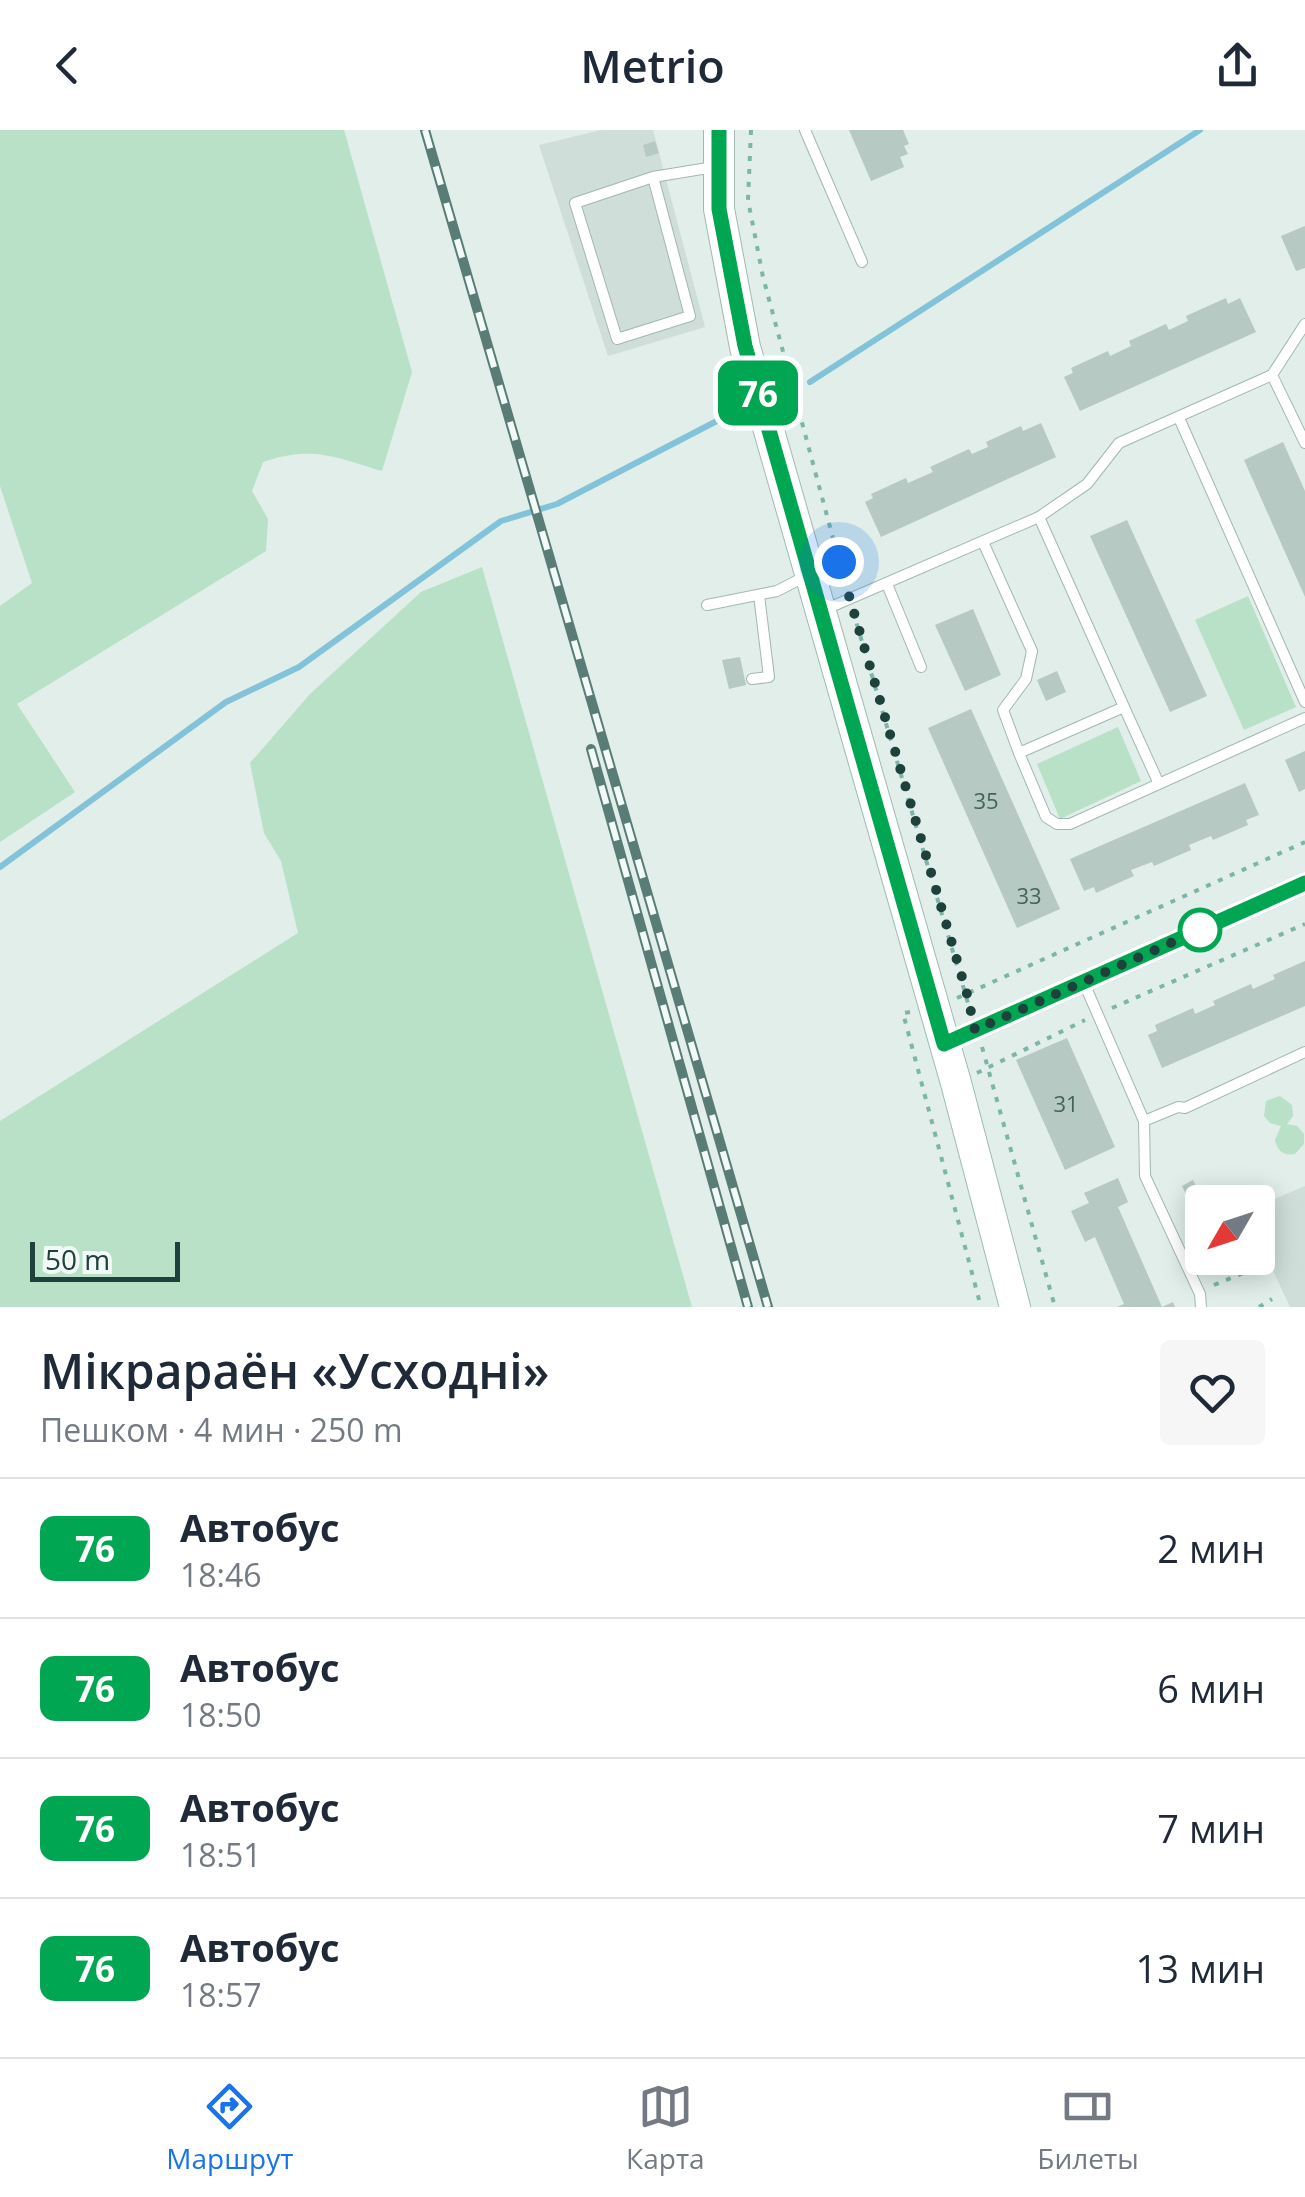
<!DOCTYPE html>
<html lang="ru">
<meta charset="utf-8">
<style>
:root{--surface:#fff;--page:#f6f6f7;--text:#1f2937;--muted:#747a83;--line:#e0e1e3;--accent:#1a73e8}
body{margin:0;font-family:"Open Sans",sans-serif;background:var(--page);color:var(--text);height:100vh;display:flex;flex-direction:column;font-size:38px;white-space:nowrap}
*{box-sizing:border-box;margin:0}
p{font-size:32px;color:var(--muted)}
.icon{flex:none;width:55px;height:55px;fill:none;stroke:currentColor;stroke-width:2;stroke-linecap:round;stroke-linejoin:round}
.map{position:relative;height:1177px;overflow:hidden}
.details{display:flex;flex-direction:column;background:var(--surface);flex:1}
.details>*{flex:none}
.badge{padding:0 20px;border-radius:15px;font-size:35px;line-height:65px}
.needle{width:65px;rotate:231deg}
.tools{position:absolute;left:1185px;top:1055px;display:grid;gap:20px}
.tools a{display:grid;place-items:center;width:90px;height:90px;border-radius:10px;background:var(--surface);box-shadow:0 5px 25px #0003;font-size:50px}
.scale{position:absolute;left:30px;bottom:25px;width:150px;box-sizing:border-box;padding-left:10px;border:5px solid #1f413b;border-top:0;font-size:28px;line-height:35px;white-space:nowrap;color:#1f413b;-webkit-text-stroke:8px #f2faf7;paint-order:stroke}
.you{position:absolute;width:50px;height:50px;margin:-25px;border:8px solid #fff;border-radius:50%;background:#1a73e8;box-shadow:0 0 0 15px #1a73e833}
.map>.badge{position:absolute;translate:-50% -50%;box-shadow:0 0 0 5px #fff}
.round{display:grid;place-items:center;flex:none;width:105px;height:105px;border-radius:10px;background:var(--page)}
.summary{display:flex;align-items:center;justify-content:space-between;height:170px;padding:0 40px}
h1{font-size:48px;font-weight:600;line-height:75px}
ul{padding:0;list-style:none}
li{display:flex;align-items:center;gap:30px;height:140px;padding:0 40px;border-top:2px solid var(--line)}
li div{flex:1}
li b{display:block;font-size:38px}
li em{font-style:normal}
li .badge{min-width:110px;font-weight:700;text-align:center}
header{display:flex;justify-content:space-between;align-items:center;height:130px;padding:0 40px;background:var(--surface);font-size:45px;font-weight:600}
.tab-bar{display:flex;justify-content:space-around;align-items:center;height:140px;border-top:2px solid var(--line);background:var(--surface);font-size:28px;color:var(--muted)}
.tab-bar a{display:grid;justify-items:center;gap:5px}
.tab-bar .current{color:var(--accent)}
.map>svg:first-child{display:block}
</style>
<header><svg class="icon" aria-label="back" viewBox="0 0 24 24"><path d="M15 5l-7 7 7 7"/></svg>Metrio<svg class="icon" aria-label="share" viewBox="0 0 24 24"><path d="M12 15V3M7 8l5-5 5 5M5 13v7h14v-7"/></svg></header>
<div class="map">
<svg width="1305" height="1177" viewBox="0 0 1305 1177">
<rect width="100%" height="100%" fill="#e1eee9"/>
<!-- built -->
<g fill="#cfded8">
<polygon points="601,0 653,0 705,197 608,226 539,15"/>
<polygon points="1305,1056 1305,1177 1290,1177 1258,1108 1258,1076"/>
</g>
<!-- green -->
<g fill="#b8e1c7">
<path d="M0,0H344L412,242L382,341C335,327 312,315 263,332L252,361L268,389L266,421L17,574L75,662L0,712V476L32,453L0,356Z"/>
<polygon points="482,437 692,1177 0,1177 0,991 298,803 281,731 264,703 250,633 310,564 421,462"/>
<polygon points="1248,466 1296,577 1244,600 1195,490"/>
<polygon points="1118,597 1141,651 1060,689 1037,634"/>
<path d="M1280,966L1292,975L1293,986L1287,994L1297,996L1304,1004V1014L1295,1024C1284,1026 1277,1021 1275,1010L1281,996L1270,993L1264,986L1266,971Z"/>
</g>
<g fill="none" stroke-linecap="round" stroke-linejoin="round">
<!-- stream -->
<g stroke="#83c3d9" stroke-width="6">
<polyline points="810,252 1200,0"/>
<polyline points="0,737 226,572 299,537 501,391 557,374 738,280"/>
</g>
</g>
<!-- building -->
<g fill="#b6c9c3">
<polygon points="849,0 903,0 909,14 904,16 908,24 900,27 904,37 871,51"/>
<polygon points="655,11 659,23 646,27 643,15"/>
<polygon points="1305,96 1305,138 1296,141 1281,106"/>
<polygon points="1226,168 1228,174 1240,168 1256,202 1080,281 1064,247 1073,243 1071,238 1108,221 1110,226 1131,216 1129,211 1166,194 1169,200 1188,191 1186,186"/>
<polygon points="1041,293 1056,327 881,407 865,372 873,368 871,364 906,348 908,353 933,342 930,337 969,319 972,324 988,317 986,312 1021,296 1023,301"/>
<polygon points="1283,312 1305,361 1305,467 1244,330"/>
<polygon points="1127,390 1207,566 1170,582 1090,406"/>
<polygon points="973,479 1001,545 965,561 935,495"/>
<polygon points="740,527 746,555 729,559 722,530"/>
<polygon points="1057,541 1066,562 1046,571 1037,550"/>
<polygon points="971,579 1060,779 1017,798 928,598"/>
<polygon points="1305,621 1305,659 1299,662 1285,630"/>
<polygon points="1245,653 1259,685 1246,690 1248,695 1213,710 1211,706 1189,715 1191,720 1154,736 1152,732 1131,740 1134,746 1096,763 1094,757 1084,761 1070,729"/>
<polygon points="1305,831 1305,876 1162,938 1148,905 1157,901 1155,895 1193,878 1195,884 1215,875 1213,871 1251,854 1253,859 1275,849 1273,845"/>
<polygon points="1067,908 1115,1017 1065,1040 1016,930"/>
<polygon points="1118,1048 1128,1072 1118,1077 1162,1177 1173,1172 1175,1177 1117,1177 1124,1174 1095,1107 1085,1112 1071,1081 1089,1073 1084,1063"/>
<polygon points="1193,1050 1199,1062 1187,1067 1182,1056"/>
</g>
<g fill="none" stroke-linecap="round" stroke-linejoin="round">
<defs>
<g id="lane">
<polyline points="805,0 862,132"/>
<polyline points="653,47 690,186 617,209 575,73 653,47 714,37"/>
<polyline points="1305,194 1272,245 1305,313"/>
<polyline points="1179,288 1305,572"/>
<polyline points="1039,387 1124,577"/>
<polyline points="983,412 1032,521 1026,549 1003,580 1019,623"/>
<polyline points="887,454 921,537"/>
<polyline points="707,475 777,461 806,446"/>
<polyline points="826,479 1039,387 1087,354 1119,313 1272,245"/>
<polyline points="752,549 769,547 759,465"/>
<polyline points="1159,654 1124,577 1019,623 1046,687 1057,694 1070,694 1305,588"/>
<polyline points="1084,853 1144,991"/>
<polyline points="1201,1177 1200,1164 1145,1046 1144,991 1178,977 1185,978 1305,922"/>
</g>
<polyline id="street" points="944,914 1305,753"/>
<polyline id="secondary" points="719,0 719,79 745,217 956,953 1015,1177"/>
</defs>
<!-- lane casing -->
<use href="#lane" stroke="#a3b7b1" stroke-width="12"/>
<!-- street casing -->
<use href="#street" stroke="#a3b7b1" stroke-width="22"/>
<!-- secondary casing -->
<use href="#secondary" stroke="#9ebbb3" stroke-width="32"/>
<!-- path -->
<g stroke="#7eb5a9" stroke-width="4" stroke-dasharray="5 8" stroke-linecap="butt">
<polyline points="751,0 748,70 763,147 845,453"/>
<polyline points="853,481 970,880"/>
<polyline points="957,868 1305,712"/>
<polyline points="1112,878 1305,794"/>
<polyline points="910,882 903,883 981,1177"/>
<polyline points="982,917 1055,1177"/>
<polyline points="977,943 1085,890"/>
<polyline points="1214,1155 1253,1139"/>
<polyline points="1259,1177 1272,1169"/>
</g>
<!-- lane -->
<use href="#lane" stroke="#fff" stroke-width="10"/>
<!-- street -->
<use href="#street" stroke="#fff" stroke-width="20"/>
<!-- secondary -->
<use href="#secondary" stroke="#fff" stroke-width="30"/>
<defs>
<g id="rail">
<polyline points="425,0 768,1177"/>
<polyline points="591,619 748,1177"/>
</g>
</defs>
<!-- rail casing -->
<use href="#rail" stroke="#5a7c76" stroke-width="10"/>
<!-- rail -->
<use href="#rail" stroke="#f2faf7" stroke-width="6" stroke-dasharray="19" stroke-linecap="butt"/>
</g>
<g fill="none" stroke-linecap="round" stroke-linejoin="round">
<defs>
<polyline id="line" points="719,0 719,79 745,216 944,914 1305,753"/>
</defs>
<!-- line casing -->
<use href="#line" stroke="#fff" stroke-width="22"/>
<!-- line -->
<use href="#line" stroke="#00a651" stroke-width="15"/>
<!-- walk -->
<polyline stroke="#1f413b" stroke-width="10" stroke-dasharray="0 18" points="839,432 967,864 975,900 1200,800"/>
</g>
<!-- markers -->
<circle fill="#fff" stroke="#00a651" stroke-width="5" cx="1200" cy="800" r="20"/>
<g text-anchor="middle" stroke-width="8" stroke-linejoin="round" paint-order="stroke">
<!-- number labels -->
<g font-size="22" fill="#45635d">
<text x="986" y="679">35</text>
<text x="1029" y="774">33</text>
<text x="1066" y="982">31</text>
</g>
</g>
</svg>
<div class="tools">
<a><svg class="needle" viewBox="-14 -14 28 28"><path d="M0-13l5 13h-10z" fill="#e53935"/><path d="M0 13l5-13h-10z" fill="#747a83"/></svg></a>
</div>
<div class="scale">50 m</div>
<div class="you" style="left:839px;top:432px"></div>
<b class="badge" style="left:758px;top:263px;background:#00a651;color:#fff">76</b>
</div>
<section class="details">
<div class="summary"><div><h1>Мікрараён «Усходні»</h1><p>Пешком · 4 мин · 250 m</p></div><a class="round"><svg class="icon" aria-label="heart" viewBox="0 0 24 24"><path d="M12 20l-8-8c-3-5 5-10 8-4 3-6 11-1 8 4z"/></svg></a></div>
<ul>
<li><span class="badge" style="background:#00a651;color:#fff">76</span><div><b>Автобус</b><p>18:46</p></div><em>2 мин</em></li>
<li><span class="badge" style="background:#00a651;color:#fff">76</span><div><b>Автобус</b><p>18:50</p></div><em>6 мин</em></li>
<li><span class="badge" style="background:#00a651;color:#fff">76</span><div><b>Автобус</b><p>18:51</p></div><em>7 мин</em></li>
<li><span class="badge" style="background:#00a651;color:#fff">76</span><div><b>Автобус</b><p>18:57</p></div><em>13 мин</em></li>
</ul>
</section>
<nav class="tab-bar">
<a class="current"><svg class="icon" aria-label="directions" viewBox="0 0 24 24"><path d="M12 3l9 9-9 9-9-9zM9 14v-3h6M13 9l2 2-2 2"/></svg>Маршрут</a>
<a><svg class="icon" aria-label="map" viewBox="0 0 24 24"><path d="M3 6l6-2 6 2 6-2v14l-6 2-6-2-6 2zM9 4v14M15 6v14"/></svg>Карта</a>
<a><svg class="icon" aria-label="tickets" viewBox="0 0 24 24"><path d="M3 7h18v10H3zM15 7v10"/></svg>Билеты</a>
</nav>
